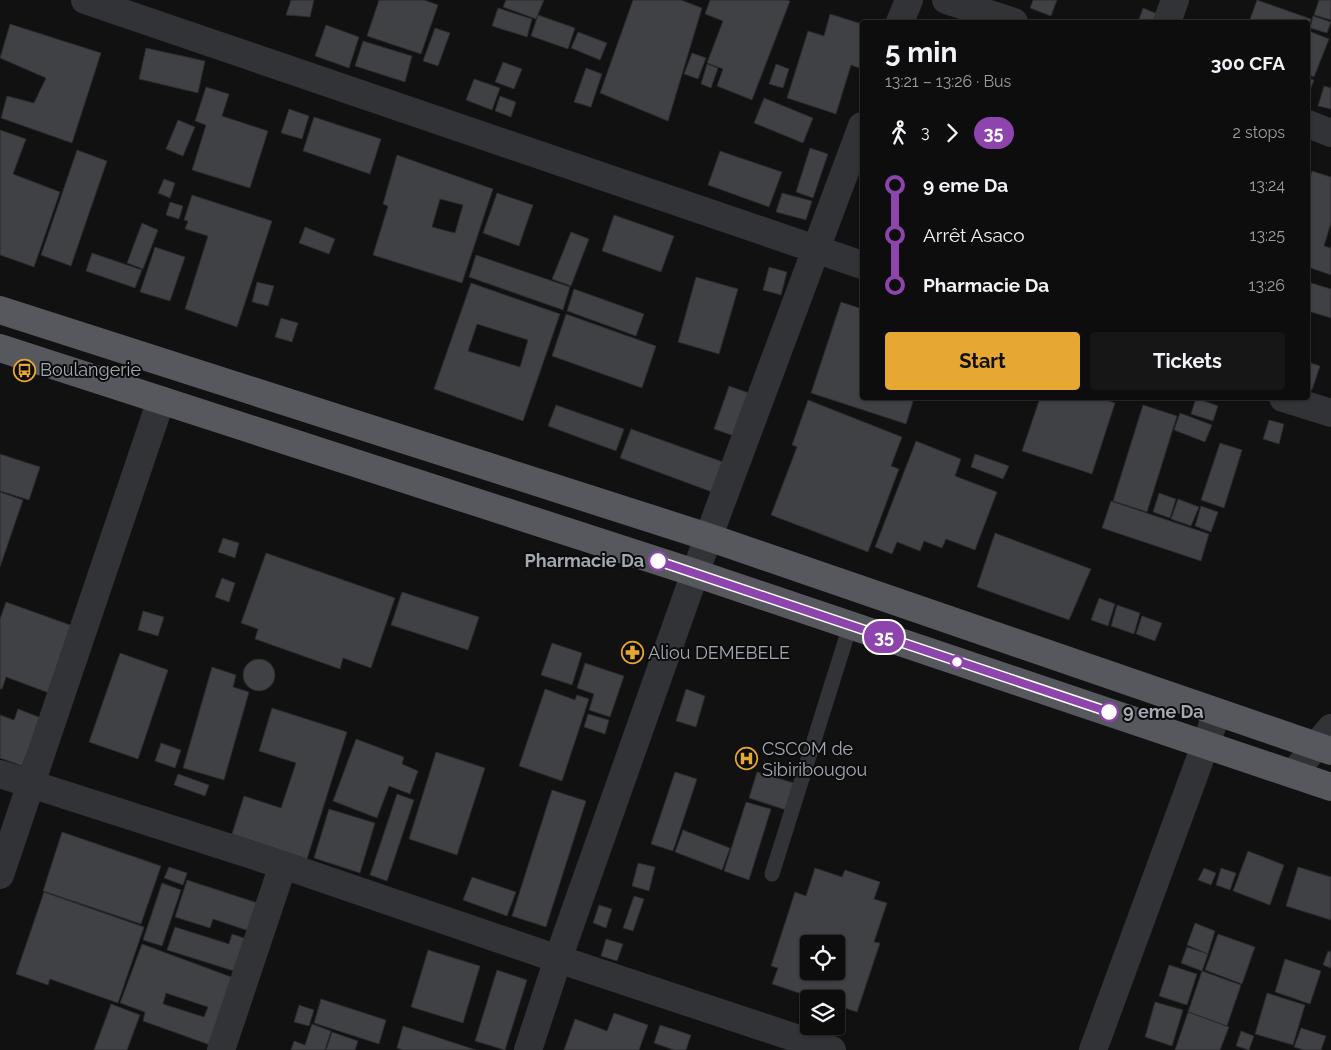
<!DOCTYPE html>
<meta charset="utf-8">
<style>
:root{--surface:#0d0d0e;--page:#161617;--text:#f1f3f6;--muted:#9a9c9e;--line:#2d2d2e;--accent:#e7a833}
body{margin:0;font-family:Raleway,sans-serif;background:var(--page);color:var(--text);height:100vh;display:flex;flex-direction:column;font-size:19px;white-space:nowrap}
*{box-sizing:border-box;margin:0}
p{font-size:16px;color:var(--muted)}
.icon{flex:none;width:28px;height:28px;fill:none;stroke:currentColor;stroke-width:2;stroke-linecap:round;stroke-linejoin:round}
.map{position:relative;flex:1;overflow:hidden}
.panel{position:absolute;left:860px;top:20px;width:450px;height:380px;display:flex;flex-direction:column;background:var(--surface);border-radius:5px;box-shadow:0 1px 4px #0004,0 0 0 1px var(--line)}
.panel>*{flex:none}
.badge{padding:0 10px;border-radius:16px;font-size:18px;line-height:32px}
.controls{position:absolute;left:800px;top:935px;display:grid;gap:10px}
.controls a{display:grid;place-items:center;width:45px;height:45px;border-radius:5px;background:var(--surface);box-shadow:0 1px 4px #0004,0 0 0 1px var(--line);font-size:25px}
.map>.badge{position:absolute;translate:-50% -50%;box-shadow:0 0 0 2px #fff}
.legs{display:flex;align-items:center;gap:8px;height:55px;padding:0 25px;font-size:16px}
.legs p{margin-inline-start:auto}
.headline{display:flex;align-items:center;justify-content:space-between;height:85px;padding:0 25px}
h1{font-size:28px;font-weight:700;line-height:38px}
.action{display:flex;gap:10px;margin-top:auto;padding:10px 25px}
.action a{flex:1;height:58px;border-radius:5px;background:var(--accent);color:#111;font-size:20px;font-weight:700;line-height:58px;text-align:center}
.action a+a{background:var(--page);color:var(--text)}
ul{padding:0 25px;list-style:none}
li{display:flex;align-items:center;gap:18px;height:50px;font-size:19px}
li i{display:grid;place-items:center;width:8px;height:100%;margin:0 6px;background:currentColor}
li i::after{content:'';width:12px;height:12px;margin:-6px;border:4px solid;border-radius:50%;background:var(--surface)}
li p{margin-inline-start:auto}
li:first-child i{background:linear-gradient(#0000 50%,currentColor 0)}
li:last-child i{background:linear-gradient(currentColor 50%,#0000 0)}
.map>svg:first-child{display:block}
</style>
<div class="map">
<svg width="1331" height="1050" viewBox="0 0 1331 1050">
<rect width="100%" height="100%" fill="#111112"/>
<!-- building -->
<g fill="#404145" stroke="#2b2b2e" fill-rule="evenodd">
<polygon points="291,0 314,0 310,17 286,15"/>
<polygon points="379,0 424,0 438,5 421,54 367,36"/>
<polygon points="506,0 544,0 536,19 503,7"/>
<polygon points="633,0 681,0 702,8 668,121 600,93"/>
<polygon points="710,0 786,0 790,1 752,100 717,86 723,69 707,63 723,21 705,14"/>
<polygon points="1033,0 1057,0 1051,16 1030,8"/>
<polygon points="1257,0 1311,19 1308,28 1308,22 1249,22"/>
<polygon points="1319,0 1331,0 1331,20 1314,15"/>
<polygon points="498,8 532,19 527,37 492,26"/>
<polygon points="1143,8 1160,15 1157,22 1138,22"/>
<polygon points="830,14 862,24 862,57 859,68 851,65 836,114 787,98 808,31 824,36"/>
<polygon points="538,15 575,28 568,49 531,36"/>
<polygon points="1313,16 1331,22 1327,33 1310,28"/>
<polygon points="10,24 101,53 72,143 1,118 7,96 34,103 46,78 0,58"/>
<polygon points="326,25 359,37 349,68 315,56"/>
<polygon points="435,28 450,33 438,66 423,61"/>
<polygon points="1309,31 1329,39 1314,77 1308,74 1308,36"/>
<polygon points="578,32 607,43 600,60 571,48"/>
<polygon points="363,41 412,56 405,82 355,66"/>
<polygon points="146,48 205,61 198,93 139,79"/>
<polygon points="692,53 706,58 698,79 684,74"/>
<polygon points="503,62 522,69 514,89 495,82"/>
<polygon points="707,64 718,68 711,88 701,84"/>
<polygon points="776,64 789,69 783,88 769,84"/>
<polygon points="586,68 602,74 591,107 574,102"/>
<polygon points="1308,78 1314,80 1308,96"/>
<polygon points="474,79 500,88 492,110 466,100"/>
<polygon points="1324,86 1331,88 1331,109 1318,106"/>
<polygon points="206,87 229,94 222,116 268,131 250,188 192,170 206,125 195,121"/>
<polygon points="500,96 516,102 511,117 495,111"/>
<polygon points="764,98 813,118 803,143 754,123"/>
<polygon points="289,109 309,116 302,139 281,133"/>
<polygon points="314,117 381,139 370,174 303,151"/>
<polygon points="178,120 195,127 183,156 166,149"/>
<polygon points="0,130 26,139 13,174 60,192 34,267 0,255"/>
<polygon points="810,148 828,154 813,198 796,192"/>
<polygon points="77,150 107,161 71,266 41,255"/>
<polygon points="720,151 782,172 769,207 708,185"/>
<path d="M397,155L493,189L462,283L373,255L388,206L383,204ZM440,199L463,205L455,233L432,227Z"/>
<polygon points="1312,171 1331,177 1331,223 1324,246 1331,248 1331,275 1308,267 1308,184"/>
<polygon points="164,179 175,183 170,198 158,193"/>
<polygon points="497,193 533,205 519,246 483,233"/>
<polygon points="782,193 812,201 806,220 776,212"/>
<polygon points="192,195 272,221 237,327 185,309 208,236 185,229 188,221 184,220"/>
<polygon points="170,202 183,206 179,219 166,215"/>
<polygon points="614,215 674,236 661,272 602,251"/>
<polygon points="142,223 158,230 143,269 127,263"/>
<polygon points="305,227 335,239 329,254 299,243"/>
<polygon points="571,232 589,239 571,286 552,279"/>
<polygon points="155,247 185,257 170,301 140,292"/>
<polygon points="92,253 142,270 135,288 86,271"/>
<polygon points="476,255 570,287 563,310 469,277"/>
<polygon points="769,267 787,272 781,295 763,290"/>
<polygon points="696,277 738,289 719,354 678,342"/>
<polygon points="257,282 274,286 268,306 252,302"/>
<polygon points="1308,282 1331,289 1331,318 1308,311"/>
<path d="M471,283L560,314L523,421L434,389ZM477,324L528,340L520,367L468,351Z"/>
<polygon points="574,289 644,314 636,336 567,311"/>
<polygon points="841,302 862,309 862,398 914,398 906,424 811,393"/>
<polygon points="566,314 656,346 642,388 552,356"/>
<polygon points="281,318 298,323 292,342 275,337"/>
<polygon points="1308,362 1320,366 1312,390 1308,389"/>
<polygon points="729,386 749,393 734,436 714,429"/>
<polygon points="1040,398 1100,398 1115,403 1092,474 1022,451"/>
<polygon points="1196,398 1218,406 1213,421 1191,414"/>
<polygon points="808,400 902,437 891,466 899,469 868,552 771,515 797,447 792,445"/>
<polygon points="556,405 624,429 616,451 548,426"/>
<polygon points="1143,405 1177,416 1147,512 1113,501"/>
<polygon points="1180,413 1212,425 1205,442 1174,430"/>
<polygon points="1269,420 1284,424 1279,444 1263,439"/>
<polygon points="631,429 723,462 712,492 620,458"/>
<polygon points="916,441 961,459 955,476 997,492 975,550 946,539 942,548 924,541 920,551 897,542 892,554 875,547"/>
<polygon points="1220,443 1242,450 1224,508 1201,500"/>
<polygon points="0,454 40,467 29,500 0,491"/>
<polygon points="975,454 1009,466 1003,479 971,467"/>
<polygon points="0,492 23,500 0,567"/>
<polygon points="1159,493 1176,499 1170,518 1153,512"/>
<polygon points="1178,499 1199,507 1191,526 1171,519"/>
<polygon points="1111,501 1209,534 1201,561 1102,528"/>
<polygon points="1201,506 1218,512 1211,532 1195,526"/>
<polygon points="995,533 1091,569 1069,620 977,587"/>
<polygon points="223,538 239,543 235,558 218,552"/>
<polygon points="266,553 395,598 371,668 343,658 340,669 255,639 258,629 241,623"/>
<polygon points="222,578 235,583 229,602 215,597"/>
<polygon points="402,592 479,617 468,650 391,625"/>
<polygon points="1099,598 1115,604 1108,626 1091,620"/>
<polygon points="6,602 73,626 49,693 6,677 2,689 0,689 0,619"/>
<polygon points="1117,605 1140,613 1134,634 1111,626"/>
<polygon points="143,611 164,617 158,636 138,630"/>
<polygon points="1142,616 1162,623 1155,641 1136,634"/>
<polygon points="552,643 582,653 572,685 541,675"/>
<polygon points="120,653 168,670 138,759 89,742"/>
<circle cx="259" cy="675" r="16"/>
<polygon points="585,663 624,676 610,717 589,710 594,694 577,688"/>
<polygon points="212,667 236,675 233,687 249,692 224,780 183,768"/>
<polygon points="545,689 575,700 577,695 589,699 562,781 519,766"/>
<polygon points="686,689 705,696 696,727 676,721"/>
<polygon points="272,708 347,732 307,859 232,834 244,796 281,808 296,763 259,751"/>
<polygon points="18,709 49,721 27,753 22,766 0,758 0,715 14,720"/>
<polygon points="588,714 609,720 605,734 584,727"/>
<polygon points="356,739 404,757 402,764 418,771 410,794 389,786 377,818 333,801"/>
<polygon points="161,743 181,750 175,768 155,761"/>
<polygon points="436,752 485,768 457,855 409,839"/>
<polygon points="675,772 697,779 673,851 651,844"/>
<polygon points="757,772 794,783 786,810 749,798"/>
<polygon points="178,774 209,785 205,796 174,785"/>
<polygon points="552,790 586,801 546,927 512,916"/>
<polygon points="397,794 414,800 387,881 370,875"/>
<polygon points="746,802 771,809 749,880 724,871"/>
<polygon points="329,809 375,823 360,873 314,858"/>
<polygon points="683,830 730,848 722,870 675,852"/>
<polygon points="62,832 161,866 141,924 43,891"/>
<polygon points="1248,851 1284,865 1270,905 1233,891"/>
<polygon points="638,863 655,867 649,891 632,886"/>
<polygon points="169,867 187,873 183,885 164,878"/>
<polygon points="1298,867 1331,877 1331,920 1286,906"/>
<path d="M815,868L842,877L845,870L880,882L874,899L887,903L874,942L880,943L857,1012L836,1005V999H817L772,984L778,968L771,966L795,892L806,896ZM809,944H836V971H809Z"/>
<polygon points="1204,868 1216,873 1211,885 1198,880"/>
<polygon points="1221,868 1236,873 1230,890 1216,885"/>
<polygon points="472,877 516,892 507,916 463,900"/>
<polygon points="187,880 261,904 252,932 213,919 210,928 175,917"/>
<polygon points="162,883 181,890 162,946 143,940"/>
<polygon points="44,892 144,927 118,1003 50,979 48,985 16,974"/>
<polygon points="634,896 644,899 633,931 623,928"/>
<polygon points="599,905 612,909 606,928 593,923"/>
<polygon points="1195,923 1215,931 1208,954 1187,945"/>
<polygon points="175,927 229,944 232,934 247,939 237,972 167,950"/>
<polygon points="1218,934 1255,947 1242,984 1205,970"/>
<polygon points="606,939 623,944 617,961 601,956"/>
<path d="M142,944L234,978L210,1045L143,1021L145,1012L120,1003ZM166,993L208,1007L204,1017L163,1004Z"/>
<polygon points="1187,947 1208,954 1202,971 1181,963"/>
<polygon points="428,950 480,966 463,1023 411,1007"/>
<polygon points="1328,951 1331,952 1331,968 1323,965"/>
<polygon points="1285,959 1321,971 1310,1004 1275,992"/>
<polygon points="1169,965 1197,974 1187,1005 1159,996"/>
<polygon points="497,970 527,980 505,1050 475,1041"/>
<polygon points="1202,971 1241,985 1227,1026 1188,1012"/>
<polygon points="1267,993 1305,1005 1293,1045 1255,1034"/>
<polygon points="321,999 386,1020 379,1044 314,1023"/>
<polygon points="1155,1002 1183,1010 1172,1046 1145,1037"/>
<polygon points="111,1004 140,1015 127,1050 94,1050"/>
<polygon points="299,1005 314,1010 309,1026 294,1022"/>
<polygon points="1188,1012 1229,1027 1220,1050 1175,1050"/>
<polygon points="614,1013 648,1025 639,1050 564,1050 575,1019 607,1031"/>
<polygon points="312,1024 331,1031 325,1050 291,1050 294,1041 305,1045"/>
<polygon points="660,1025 691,1035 686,1050 674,1050 654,1043"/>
<polygon points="403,1026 476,1050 403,1050 397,1048"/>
<polygon points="1301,1028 1326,1036 1321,1050 1304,1050 1294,1047"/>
<polygon points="1241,1031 1254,1036 1249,1050 1236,1046"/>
<polygon points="332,1032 358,1041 355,1050 326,1050"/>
</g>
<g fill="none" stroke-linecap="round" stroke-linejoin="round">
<!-- service -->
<polyline stroke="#323337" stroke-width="15" points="772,874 850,626"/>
<!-- minor -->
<g stroke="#323337" stroke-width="28">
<polyline points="85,0 862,265"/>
<polyline points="946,0 1014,22"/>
<polyline points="900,22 909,0"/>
<polyline points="1167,22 1175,0"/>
<polyline points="1308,124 1331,133"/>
<polyline points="1283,398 1331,413"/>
<polyline points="0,774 283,865 558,959 832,1050"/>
<polyline points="1293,774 1331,728"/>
<polyline points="0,875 161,400"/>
<polyline points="221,1050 283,865"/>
<polyline points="528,1050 558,959 695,573 862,126"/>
<polyline points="1093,1050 1217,713"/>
</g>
<!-- trunk -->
<g stroke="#56585e" stroke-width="28">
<polyline points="0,310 708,537 1331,751"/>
<polyline points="0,348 695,573 1331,787"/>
</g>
</g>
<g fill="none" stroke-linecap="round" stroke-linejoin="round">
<defs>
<polyline id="line-1" points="658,561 1109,712"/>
</defs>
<!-- line-1 casing -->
<use href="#line-1" stroke="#fff" stroke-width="11"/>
<!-- line-1 -->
<use href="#line-1" stroke="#8e44ad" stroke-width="8"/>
</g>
<!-- icons -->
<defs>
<symbol id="bus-ring" viewBox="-11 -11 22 22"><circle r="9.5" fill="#0c0c0d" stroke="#e7a833" stroke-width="1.5"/><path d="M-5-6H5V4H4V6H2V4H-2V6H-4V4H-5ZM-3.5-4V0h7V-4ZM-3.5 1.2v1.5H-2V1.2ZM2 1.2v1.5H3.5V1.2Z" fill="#e7a833"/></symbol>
<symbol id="pharmacy-ring" viewBox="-11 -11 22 22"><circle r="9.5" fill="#0c0c0d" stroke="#e7a833" stroke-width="1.5"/><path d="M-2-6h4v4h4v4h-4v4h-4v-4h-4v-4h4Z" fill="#e7a833"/></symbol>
<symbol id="hospital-ring" viewBox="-11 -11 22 22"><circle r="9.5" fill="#0c0c0d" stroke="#e7a833" stroke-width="1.5"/><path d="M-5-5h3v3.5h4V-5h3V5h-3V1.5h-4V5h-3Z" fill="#e7a833"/></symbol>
</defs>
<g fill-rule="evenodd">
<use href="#bus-ring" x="12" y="358" width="25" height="25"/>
<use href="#pharmacy-ring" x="620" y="640" width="25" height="25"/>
<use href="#hospital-ring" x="734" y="746" width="25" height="25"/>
</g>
<!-- markers -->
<g fill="#fff" stroke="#8e44ad" stroke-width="2.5">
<circle cx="658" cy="561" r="9"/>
<circle cx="957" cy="662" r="6"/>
<circle cx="1109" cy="712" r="9"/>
</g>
<g text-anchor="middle" stroke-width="4" stroke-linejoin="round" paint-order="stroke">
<!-- poi labels -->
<g font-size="18" fill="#a3a8b2" stroke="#0c0c0d" text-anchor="start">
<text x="40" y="376">Boulangerie</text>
<text x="648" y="659">Aliou DEMEBELE</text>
<text x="762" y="755">CSCOM de<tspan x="762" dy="21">Sibiribougou</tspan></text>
</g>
<!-- stop labels -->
<g font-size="18" font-weight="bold" fill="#a3a8b2" stroke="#0c0c0d" text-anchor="end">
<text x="644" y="567">Pharmacie Da</text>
<text x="1123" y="718" text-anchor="start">9 eme Da</text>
</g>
</g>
</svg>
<div class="controls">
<a><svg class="icon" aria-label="locate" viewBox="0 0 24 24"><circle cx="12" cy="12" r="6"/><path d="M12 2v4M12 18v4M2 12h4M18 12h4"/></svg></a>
<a><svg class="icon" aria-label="layers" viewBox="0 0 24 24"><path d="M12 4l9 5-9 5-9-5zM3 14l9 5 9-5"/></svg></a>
</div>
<b class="badge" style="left:884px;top:637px;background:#8e44ad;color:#fff">35</b>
<section class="panel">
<div class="headline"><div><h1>5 min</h1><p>13:21 – 13:26 · Bus</p></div><b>300 CFA</b></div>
<div class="legs"><svg class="icon" aria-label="walk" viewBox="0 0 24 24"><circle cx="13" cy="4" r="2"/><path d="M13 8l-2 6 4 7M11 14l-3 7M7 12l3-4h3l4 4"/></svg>3<svg class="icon" aria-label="forward" viewBox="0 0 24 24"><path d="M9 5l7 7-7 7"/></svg><b class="badge" style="background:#8e44ad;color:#fff">35</b><p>2 stops</p></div>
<ul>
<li><i style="color:#8e44ad"></i><b>9 eme Da</b><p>13:24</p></li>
<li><i style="color:#8e44ad"></i><span>Arrêt Asaco</span><p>13:25</p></li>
<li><i style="color:#8e44ad"></i><b>Pharmacie Da</b><p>13:26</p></li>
</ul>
<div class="action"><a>Start</a><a>Tickets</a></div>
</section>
</div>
